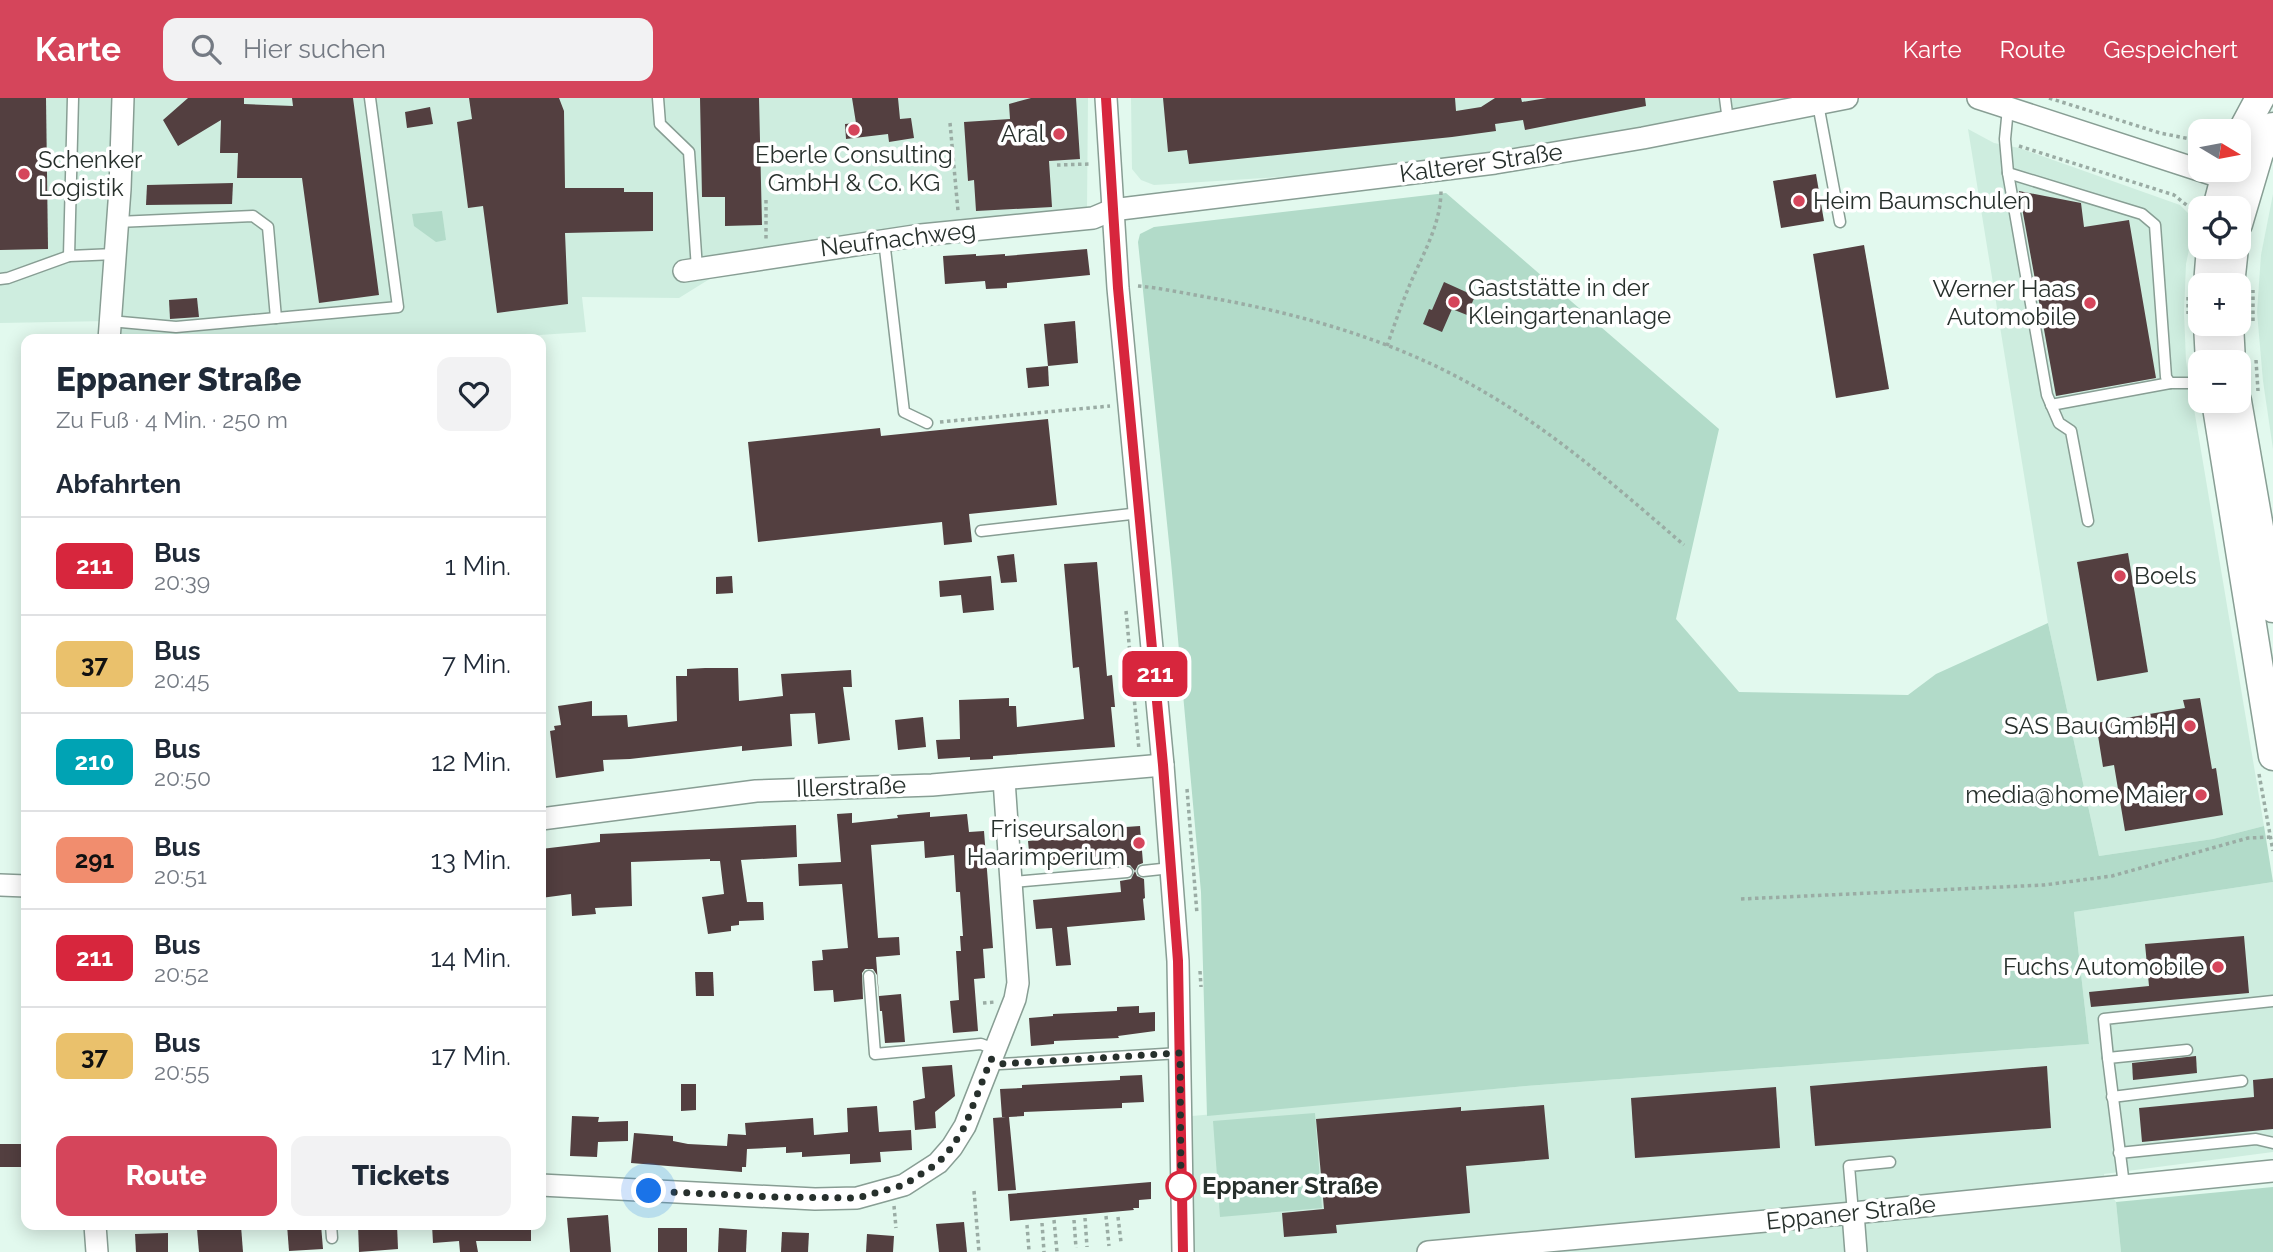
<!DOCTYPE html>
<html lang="de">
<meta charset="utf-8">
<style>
:root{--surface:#fff;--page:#f2f2f3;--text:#1f2937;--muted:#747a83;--line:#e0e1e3;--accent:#d5455b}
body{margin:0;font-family:Raleway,sans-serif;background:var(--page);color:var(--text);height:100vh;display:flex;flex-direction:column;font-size:26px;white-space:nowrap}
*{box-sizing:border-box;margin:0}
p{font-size:23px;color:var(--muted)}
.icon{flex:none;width:38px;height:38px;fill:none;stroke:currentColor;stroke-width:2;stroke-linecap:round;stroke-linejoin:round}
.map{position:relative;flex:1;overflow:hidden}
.panel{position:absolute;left:21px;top:236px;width:525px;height:896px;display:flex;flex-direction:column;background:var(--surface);border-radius:14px;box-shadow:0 4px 18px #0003}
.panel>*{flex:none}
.badge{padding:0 14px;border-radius:10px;font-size:24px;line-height:46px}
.needle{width:46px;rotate:100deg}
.controls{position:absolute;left:2188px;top:21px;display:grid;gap:14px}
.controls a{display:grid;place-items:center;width:63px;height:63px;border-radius:14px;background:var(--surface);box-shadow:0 4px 18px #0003;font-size:35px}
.you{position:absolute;width:35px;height:35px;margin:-18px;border:5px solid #fff;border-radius:50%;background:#1a73e8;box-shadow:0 0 0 10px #1a73e833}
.map>.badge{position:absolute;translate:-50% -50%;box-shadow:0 0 0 4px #fff}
h2{padding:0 35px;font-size:26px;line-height:63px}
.round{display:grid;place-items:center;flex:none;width:74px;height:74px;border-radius:14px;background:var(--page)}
.headline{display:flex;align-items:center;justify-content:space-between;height:119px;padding:0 35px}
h1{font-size:33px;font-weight:800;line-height:52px}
.action{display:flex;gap:14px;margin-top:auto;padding:14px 35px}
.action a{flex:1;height:80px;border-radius:14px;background:var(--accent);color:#fff;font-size:28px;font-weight:800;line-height:80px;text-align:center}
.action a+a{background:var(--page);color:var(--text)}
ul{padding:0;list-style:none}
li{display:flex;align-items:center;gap:21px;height:98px;padding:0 35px;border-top:2px solid var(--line)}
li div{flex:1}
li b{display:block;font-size:26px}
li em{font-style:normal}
li .badge{min-width:77px;font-weight:700;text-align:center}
header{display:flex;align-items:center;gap:42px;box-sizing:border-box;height:98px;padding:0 35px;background:var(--accent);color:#fff}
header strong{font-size:33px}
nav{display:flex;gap:38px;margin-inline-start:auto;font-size:24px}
.search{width:490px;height:63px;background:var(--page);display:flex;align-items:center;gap:18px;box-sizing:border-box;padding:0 24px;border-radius:14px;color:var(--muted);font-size:26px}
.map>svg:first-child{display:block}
</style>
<header>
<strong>Karte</strong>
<div class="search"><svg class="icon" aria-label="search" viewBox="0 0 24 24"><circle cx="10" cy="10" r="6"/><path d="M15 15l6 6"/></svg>Hier suchen</div>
<nav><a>Karte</a><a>Route</a><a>Gespeichert</a></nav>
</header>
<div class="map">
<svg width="2273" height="1154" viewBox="0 0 2273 1154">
<rect width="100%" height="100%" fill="#e2f9ee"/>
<!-- built -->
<g fill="#ceeddf">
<polygon points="0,0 1088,0 1087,110 716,177 679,200 582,199 586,234 460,242 109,241 109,223 0,225"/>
<polygon points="1131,0 1847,0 1495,65 1154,87 1141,82 1132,71"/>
<polygon points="1968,31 1994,45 2019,50 2180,107 2191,118 2193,132 2186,166 2184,214 2186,263 2264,728 2213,741 2099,758 2048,525"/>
<polygon points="2273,96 2273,351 2263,283 2257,214 2261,157"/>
<polygon points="2273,784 2273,1054 2104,1076 2106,1089 2116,1104 2121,1154 1183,1154 1181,1019 1526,988 2089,946 2074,814"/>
</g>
<!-- green -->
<g fill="#b2dbc9">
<polygon points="1446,95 1719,331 1676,521 1739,594 1908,597 1936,576 2048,525 2099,758 2213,741 2264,728 2273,784 2074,814 2089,946 1526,988 1207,1018 1201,794 1171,464 1138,144 1140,136 1154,129"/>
<polygon points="442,113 446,142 436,144 414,128 412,116"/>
<polygon points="1315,1015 1322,1110 1220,1119 1213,1023"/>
<polygon points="2273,1089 2273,1154 2121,1154 2116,1104"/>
</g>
<!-- building -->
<g fill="#533f40">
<polygon points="0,0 46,0 48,151 0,152"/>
<polygon points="188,0 244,0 244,6 293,8 292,0 353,0 379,197 319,205 302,80 237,80 238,55 220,55 221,22 178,48 163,22"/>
<polygon points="469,0 559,0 564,13 565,90 624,90 624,94 653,94 653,133 565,135 568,206 497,215 483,108 468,110 457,24 472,21"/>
<polygon points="700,0 759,0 762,127 725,128 725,99 702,99"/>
<polygon points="852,0 898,0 900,21 911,20 914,40 889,44 888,36 846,41 845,26 856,25"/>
<polygon points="1031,0 1076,0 1080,61 1049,63 1052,109 976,113 974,82 968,83 964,24 1010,21 1009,6"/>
<polygon points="1163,0 1455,0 1456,13 1481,9 1495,0 1521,0 1522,4 1547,0 1645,0 1646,8 1525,32 1523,22 1495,26 1496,33 1452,39 1189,66 1187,52 1168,54"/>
<polygon points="430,9 433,26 407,30 405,14"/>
<polygon points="1816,76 1824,123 1781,130 1773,83"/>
<polygon points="233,85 232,106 146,107 147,87"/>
<polygon points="2019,93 2081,105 2084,129 2129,122 2156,280 2056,298"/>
<polygon points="1864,147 1889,291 1836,300 1813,156"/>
<polygon points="1087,151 1090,177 1007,185 1007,190 986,191 985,183 945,186 943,158 976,156 976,158 1005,156 1005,158"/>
<polygon points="1444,184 1475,198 1467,217 1452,211 1442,234 1423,226 1429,211 1432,212"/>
<polygon points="197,200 199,219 170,221 169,202"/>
<polygon points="1075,223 1078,265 1048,268 1044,226"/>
<polygon points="1048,268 1049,288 1028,290 1026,270"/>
<polygon points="1048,321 1057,407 969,416 972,444 944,447 942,424 758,444 748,344 880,330 881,338"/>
<polygon points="2128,455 2148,574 2097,583 2077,464"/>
<polygon points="1014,456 1017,484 1001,485 997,458"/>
<polygon points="1097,464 1107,578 1112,577 1115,609 1111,609 1115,649 993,658 993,661 970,662 970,659 938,661 936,642 960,641 959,602 1009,600 1009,608 1016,608 1017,629 1084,621 1079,569 1073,570 1064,466"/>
<polygon points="732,478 733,495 716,496 716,479"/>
<polygon points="991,478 994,512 963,515 961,497 940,499 939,483"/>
<polygon points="705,570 738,570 739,603 783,598 781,576 851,572 852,589 843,589 850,642 818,646 815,615 790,616 792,648 742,653 742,648 630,661 603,662 604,673 556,680 550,633 555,632 554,628 561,627 558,608 592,603 592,618 627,617 628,629 677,623 676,578 687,578 687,571"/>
<polygon points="2200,600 2212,671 2216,670 2223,717 2125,733 2114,667 2103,669 2096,625 2185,610 2183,602"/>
<polygon points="923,619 926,649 898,652 895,622"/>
<polygon points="930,714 930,719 967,716 969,734 984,733 993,850 983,851 985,880 974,881 978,933 953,935 950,903 959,902 956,853 961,853 960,838 963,838 960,794 956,794 954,757 925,760 924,743 871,747 878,840 899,839 900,857 876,859 879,898 901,896 905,944 885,945 882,913 880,913 877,877 873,871 865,871 862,875 863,901 834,904 833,892 814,893 812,863 823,862 822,852 848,850 842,786 799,788 798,766 841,764 837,716 852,715 852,725 898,720 897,717"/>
<polygon points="796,727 797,759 741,762 747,804 763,804 764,822 739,823 739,827 731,828 731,833 708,836 702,799 724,796 720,763 710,763 710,761 631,764 632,808 595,810 596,816 572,818 571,796 541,800 541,751 600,744 600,736"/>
<polygon points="1140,728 1143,765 1138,767 1135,773 1137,778 1144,781 1145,800 1143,801 1145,822 1067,829 1071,867 1056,868 1052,830 1036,831 1033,802 1121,794 1120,783 1131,781 1135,773 1130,767 1119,767 1118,757 1030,764 1028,743 1039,742 1039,735"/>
<polygon points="2244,838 2249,895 2091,909 2089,894 2149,888 2145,846"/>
<polygon points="695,874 713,874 714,898 696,898"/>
<polygon points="1139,908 1139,915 1155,914 1155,933 1118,938 1119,940 1054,943 1054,946 1031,948 1029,920 1053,918 1053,916 1117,913 1117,909"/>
<polygon points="2196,958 2197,975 2133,982 2132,965"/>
<polygon points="952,967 955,998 935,1014 936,1030 915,1032 913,1003 925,1000 922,969"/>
<polygon points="2047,968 2051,1030 1815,1048 1810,988"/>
<polygon points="1142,977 1144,1004 1122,1005 1122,1010 1024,1014 1024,1018 1009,1019 1016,1092 998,1093 993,1020 1006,1019 1002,1019 1000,991 1022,990 1022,987 1120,982 1120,978"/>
<polygon points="2273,980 2273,1031 2142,1044 2139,1010 2254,999 2253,982"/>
<polygon points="681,986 696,986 696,1012 681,1013"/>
<polygon points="1776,989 1780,1050 1635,1060 1631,1000"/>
<polygon points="1544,1007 1549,1061 1466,1068 1470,1115 1336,1127 1337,1135 1284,1139 1282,1115 1324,1111 1316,1021 1461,1009 1461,1013"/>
<polygon points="877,1008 879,1034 911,1032 912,1052 880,1054 881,1064 850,1066 850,1056 802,1059 802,1054 786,1055 786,1049 747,1051 746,1069 742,1069 742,1074 631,1065 634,1035 673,1038 673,1043 688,1046 727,1048 728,1036 746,1037 745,1025 813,1020 814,1037 848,1034 847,1010"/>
<polygon points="572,1018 599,1019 598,1024 628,1023 628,1043 598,1044 597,1059 570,1058"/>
<rect x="0" y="1046" width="26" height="23"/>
<polygon points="1151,1084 1151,1101 1139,1102 1139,1110 1133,1110 1134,1112 1010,1123 1008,1096"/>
<polygon points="608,1117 611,1154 570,1154 567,1120"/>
<polygon points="964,1124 967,1154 939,1154 936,1126"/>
<polygon points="287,1127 321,1127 323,1151 289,1153"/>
<polygon points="358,1127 397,1127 398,1151 359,1154"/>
<polygon points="432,1127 531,1127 531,1143 476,1143 478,1154 460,1154 459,1143 433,1145"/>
<polygon points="241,1128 243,1154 199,1154 197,1131"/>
<rect x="658" y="1130" width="29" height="24"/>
<polygon points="719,1130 747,1132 746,1154 718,1154"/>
<polygon points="782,1134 809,1135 808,1154 781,1154"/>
<polygon points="168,1135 168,1154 136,1154 135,1136"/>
<polygon points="867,1136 894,1138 893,1154 866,1154"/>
</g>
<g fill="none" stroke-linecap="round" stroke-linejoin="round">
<defs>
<g id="service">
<polyline points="73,0 69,158 115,156"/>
<polyline points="658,0 660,26 689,54 697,171"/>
<polyline points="1725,0 1728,23"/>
<polyline points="1818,6 1840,124"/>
<polyline points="2008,10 2005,41 2008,75 2047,297 2059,325 2071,333 2088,423"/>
<polyline points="2008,75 2142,116 2155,127 2166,279 2170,285 2200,285"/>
<polyline points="117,124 253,118 268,129 276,220"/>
<polyline points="884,142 904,314 927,325"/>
<polyline points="0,181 8,180 69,158"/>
<polyline points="110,223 176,229 398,209 370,0"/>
<polyline points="2051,307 2170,285"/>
<polyline points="981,433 1140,415"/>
<polyline points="1143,773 1171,770"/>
<polyline points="1012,784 1127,774"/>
<polyline points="869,878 875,956 981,946 994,951"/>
<polyline points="2108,960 2104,921 2273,903"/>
<polyline points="991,961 1000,966 1180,955"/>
<polyline points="2112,999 2242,983"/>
<polyline points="2119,1055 2256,1041 2273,1045"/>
<polyline points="2124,1087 2108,960 2187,952"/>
<polyline points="1853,1115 1849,1068 1890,1064"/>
<polyline points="331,1127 332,1140"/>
</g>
<g id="minor">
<polyline points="1106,0 1118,190 1163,667 1178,863 1183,1154"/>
<polyline points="1978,0 2239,85"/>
<polyline points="684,173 921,137 1093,120 1112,112 1495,65 1643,40 1847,0"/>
<polyline points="109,242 120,91 123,0"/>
<polyline points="541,721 756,693 932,687 1163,667"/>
<polyline points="0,787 26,788"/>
<polyline points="541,1087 815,1101 857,1100 904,1087 938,1065 952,1049 965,1028 1015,901 1018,885 1004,682"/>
<polyline points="1853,1115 1856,1154"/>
<polyline points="95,1127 97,1154"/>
<polyline points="1428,1154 1853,1115 2273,1073"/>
</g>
<g id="secondary">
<polyline points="2238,41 2260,0"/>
<polyline points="2217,110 2227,72"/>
<polyline points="2238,126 2259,55 2273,29"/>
<polyline points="2208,187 2211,149"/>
<polyline points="2230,187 2234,149"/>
<polyline points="2208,226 2210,264"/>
<polyline points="2229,226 2231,264"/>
<polyline points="2216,303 2273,658"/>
<polyline points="2237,303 2273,510"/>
</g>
</defs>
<!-- service casing -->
<use href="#service" stroke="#889e94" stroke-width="13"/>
<!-- minor casing -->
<use href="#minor" stroke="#889e94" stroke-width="24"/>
<!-- secondary casing -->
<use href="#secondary" stroke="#889e94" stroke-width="31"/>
<!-- path -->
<g stroke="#9aaca4" stroke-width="3.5" stroke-dasharray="3.5 3.5" stroke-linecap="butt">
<polyline points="2049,0 2160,35 2200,43"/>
<polyline points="950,25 958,113"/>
<polyline points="2019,48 2174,97 2194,113"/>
<polyline points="1057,67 1090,66"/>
<polyline points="766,102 766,142"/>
<path d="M1138,188C1160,190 1184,195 1206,199C1303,216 1401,244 1486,295C1558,337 1621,393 1684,447"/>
<polyline points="2188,199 2188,216"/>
<polyline points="2253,223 2253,192"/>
<path d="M1387,248C1393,231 1399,213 1406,196C1419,162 1441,130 1441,92"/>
<polyline points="2256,262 2258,293"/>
<polyline points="940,324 1110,308"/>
<polyline points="1126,513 1139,652"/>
<polyline points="2259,676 2273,753"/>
<polyline points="1187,691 1197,816"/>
<polyline points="1741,801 2044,787 2112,778 2248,740 2272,739"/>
<polyline points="1200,873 1201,889"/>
<polyline points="983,905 995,904"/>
<polyline points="974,1093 979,1154"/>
<polyline points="894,1108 896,1130"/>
<polyline points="1106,1118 1109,1148"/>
<polyline points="1118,1119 1121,1144"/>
<polyline points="1085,1120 1087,1149"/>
<polyline points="1054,1122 1057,1154"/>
<polyline points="1074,1122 1076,1150"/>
<polyline points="1042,1125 1044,1154"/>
<polyline points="1027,1127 1029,1153"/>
</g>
<!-- service -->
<use href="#service" stroke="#fff" stroke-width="10"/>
<!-- minor -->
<use href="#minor" stroke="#fff" stroke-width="21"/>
<!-- secondary -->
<use href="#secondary" stroke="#fff" stroke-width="28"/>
</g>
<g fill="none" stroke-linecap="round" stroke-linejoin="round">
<defs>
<polyline id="line" points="1106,0 1118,190 1163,667 1178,863 1183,1154"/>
</defs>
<!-- line casing -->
<use href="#line" stroke="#fff" stroke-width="16"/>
<!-- line -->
<use href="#line" stroke="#d7263d" stroke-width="10"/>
<!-- walk -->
<polyline stroke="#27302c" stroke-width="7" stroke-dasharray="0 12.6" points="649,1093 775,1099 857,1100 904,1087 938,1065 952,1049 965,1028 991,961 1000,966 1180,955 1181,1088"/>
</g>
<!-- markers -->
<g fill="#d5455b" stroke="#fff" stroke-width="2.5">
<circle cx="854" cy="32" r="7"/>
<circle cx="1059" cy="36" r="7"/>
<circle cx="24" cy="76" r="7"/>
<circle cx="1799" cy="103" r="7"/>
<circle cx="1454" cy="204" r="7"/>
<circle cx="2090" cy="205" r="7"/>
<circle cx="2120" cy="478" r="7"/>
<circle cx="2190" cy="628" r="7"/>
<circle cx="2201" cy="697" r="7"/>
<circle cx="1139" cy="745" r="7"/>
<circle cx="2218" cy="869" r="7"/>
</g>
<circle fill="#fff" stroke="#d7263d" stroke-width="3.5" cx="1181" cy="1088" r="14"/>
<g text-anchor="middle" stroke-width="7" stroke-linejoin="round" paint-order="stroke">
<!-- poi labels -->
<g font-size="24" fill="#27302c" stroke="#fff" text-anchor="end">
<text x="1045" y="44">Aral</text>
<text x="854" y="65" text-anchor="middle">Eberle Consulting<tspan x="854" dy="28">GmbH &amp; Co. KG</tspan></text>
<text x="38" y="70" text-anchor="start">Schenker<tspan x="38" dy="28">Logistik</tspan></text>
<text x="1813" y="111" text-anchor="start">Heim Baumschulen</text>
<text x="1468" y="198" text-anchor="start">Gaststätte in der<tspan x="1468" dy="28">Kleingartenanlage</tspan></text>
<text x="2076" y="199">Werner Haas<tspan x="2076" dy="28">Automobile</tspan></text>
<text x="2134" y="486" text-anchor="start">Boels</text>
<text x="2176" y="636">SAS Bau GmbH</text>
<text x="2187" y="705">media@home Maier</text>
<text x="1125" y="739">Friseursalon<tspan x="1125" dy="28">Haarimperium</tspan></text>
<text x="2204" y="877">Fuchs Automobile</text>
</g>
<!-- street labels -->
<g font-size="24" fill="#27302c" stroke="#fff">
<text transform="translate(1481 65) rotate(-8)" y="8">Kalterer Straße</text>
<text transform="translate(898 141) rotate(-7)" y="8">Neufnachweg</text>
<text transform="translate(851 689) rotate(-2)" y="8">Illerstraße</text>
<text transform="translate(1851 1115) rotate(-6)" y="8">Eppaner Straße</text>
</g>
<!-- stop labels -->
<g font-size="24" font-weight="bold" fill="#27302c" stroke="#fff" text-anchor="start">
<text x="1202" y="1096">Eppaner Straße</text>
</g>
</g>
</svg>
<div class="controls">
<a><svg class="needle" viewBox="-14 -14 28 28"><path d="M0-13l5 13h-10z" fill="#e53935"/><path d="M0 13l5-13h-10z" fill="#747a83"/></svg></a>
<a><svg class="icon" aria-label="locate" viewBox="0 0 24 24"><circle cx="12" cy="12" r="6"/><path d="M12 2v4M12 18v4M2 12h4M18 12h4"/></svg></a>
<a>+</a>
<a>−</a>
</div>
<div class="you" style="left:649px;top:1093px"></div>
<b class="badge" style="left:1155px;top:576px;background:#d7263d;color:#fff">211</b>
<section class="panel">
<div class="headline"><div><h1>Eppaner Straße</h1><p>Zu Fuß · 4 Min. · 250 m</p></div><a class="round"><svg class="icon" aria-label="heart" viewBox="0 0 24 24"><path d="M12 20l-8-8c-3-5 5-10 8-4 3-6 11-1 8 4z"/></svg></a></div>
<h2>Abfahrten</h2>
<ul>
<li><span class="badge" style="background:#d7263d;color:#fff">211</span><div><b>Bus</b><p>20:39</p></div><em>1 Min.</em></li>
<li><span class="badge" style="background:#eac16c;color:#111">37</span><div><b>Bus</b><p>20:45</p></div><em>7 Min.</em></li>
<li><span class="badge" style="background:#00a3b4;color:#fff">210</span><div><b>Bus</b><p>20:50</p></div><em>12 Min.</em></li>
<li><span class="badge" style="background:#f18d6e;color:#111">291</span><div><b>Bus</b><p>20:51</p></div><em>13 Min.</em></li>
<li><span class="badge" style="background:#d7263d;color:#fff">211</span><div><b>Bus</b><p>20:52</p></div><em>14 Min.</em></li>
<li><span class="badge" style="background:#eac16c;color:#111">37</span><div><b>Bus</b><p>20:55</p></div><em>17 Min.</em></li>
</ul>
<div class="action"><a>Route</a><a>Tickets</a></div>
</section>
</div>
